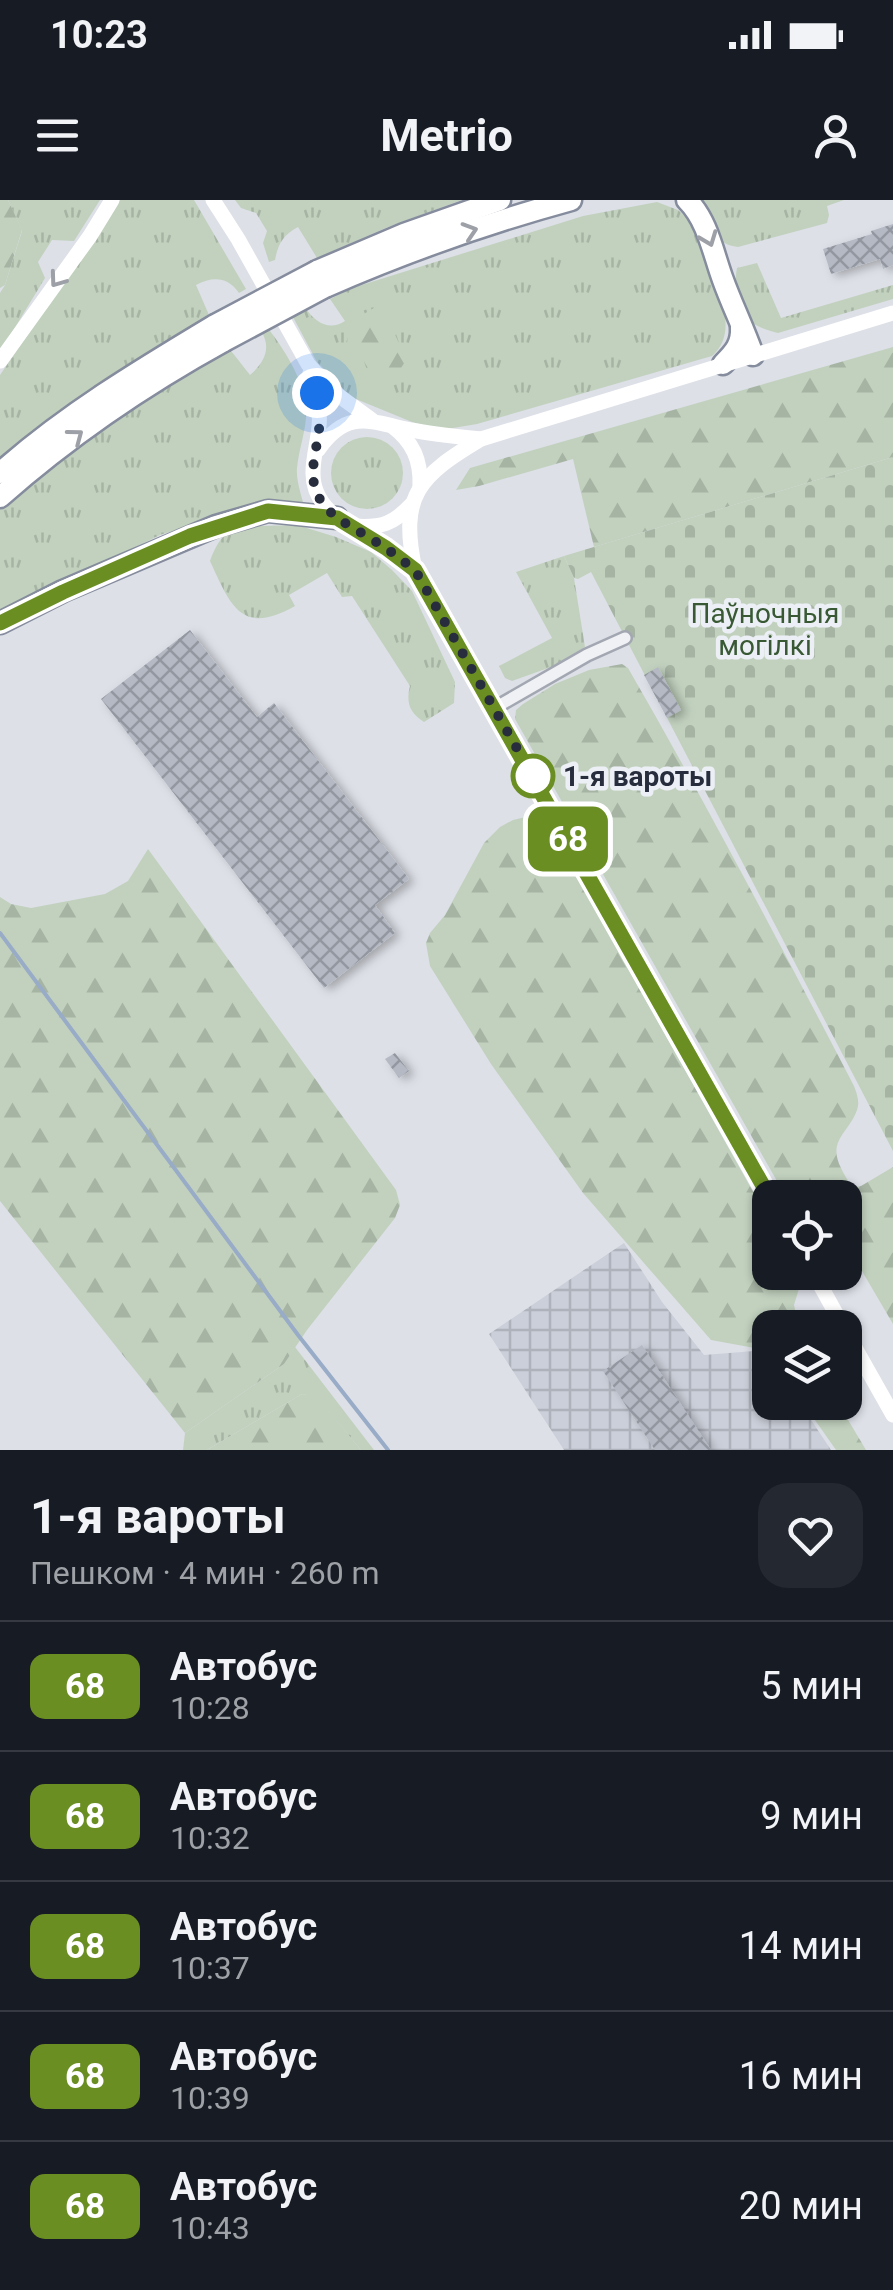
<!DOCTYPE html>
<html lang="ru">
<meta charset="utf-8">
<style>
:root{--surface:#171b24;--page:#242831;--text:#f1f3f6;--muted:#9ea1a6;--line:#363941}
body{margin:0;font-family:Roboto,sans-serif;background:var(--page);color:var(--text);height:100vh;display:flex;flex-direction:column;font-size:38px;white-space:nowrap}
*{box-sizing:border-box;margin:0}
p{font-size:32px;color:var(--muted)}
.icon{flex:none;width:55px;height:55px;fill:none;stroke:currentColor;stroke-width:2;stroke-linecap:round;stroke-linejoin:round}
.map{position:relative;height:1250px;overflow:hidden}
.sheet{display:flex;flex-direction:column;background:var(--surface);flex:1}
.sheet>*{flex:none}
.badge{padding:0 20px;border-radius:15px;font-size:35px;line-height:65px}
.controls{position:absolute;left:752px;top:980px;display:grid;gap:20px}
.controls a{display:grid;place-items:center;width:110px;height:110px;border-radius:20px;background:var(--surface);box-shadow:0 2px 8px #0004;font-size:50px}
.you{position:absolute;width:50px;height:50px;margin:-25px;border:8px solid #fff;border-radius:50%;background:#1a73e8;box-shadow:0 0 0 15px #1a73e833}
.map>.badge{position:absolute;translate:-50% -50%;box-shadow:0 0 0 5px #fff}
.round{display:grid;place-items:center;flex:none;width:105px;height:105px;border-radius:30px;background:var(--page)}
.head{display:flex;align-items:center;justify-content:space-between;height:170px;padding:0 30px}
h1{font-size:48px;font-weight:700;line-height:75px}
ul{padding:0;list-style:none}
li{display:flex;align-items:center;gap:30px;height:130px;padding:0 30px;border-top:2px solid var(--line)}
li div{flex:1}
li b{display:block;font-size:38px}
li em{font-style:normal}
li .badge{min-width:110px;font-weight:700;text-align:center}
.status{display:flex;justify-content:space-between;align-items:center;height:70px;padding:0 50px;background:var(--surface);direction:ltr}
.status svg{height:28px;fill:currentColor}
header{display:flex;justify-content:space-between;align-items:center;height:130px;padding:0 30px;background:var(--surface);font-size:45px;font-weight:700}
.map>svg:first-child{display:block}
</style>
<div class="status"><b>10:23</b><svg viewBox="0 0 49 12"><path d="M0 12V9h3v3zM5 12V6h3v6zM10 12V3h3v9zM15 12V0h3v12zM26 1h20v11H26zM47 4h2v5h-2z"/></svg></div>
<header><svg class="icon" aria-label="menu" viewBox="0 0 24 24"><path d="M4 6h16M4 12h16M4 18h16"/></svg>Metrio<svg class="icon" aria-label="person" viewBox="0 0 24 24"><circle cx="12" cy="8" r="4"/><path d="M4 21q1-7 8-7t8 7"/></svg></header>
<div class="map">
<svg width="893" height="1250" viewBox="0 0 893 1250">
<defs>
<pattern id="industrial-grid" width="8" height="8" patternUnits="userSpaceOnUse" patternTransform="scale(2.5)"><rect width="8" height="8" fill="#cbcfd9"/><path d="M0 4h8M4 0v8" fill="none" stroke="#aeb2bb"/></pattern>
<pattern id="grass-tufts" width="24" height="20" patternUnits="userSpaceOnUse" patternTransform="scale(2.5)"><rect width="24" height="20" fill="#c1d1be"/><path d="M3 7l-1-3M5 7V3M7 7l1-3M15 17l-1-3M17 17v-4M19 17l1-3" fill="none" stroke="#a6b4a4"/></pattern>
<pattern id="forest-firs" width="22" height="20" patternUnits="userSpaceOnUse" patternTransform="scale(2.5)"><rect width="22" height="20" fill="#c1d1be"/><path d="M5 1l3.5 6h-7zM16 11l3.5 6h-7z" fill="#a6b4a4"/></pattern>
<pattern id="cemetery-stones" width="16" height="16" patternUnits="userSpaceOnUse" patternTransform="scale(2.5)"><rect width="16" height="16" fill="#c1d1be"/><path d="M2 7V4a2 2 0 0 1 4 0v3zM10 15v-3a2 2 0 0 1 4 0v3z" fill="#a6b4a4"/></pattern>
<pattern id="building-cross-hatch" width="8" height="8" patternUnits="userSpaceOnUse" patternTransform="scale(2.5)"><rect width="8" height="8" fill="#b4b9c3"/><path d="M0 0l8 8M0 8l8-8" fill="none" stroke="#9297a0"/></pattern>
<filter id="shadow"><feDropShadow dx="5.5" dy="3" stdDeviation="5" flood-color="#0004"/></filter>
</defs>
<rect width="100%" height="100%" fill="#dde0e7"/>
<!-- industrial -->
<polygon fill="url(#industrial-grid)" points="624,1043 662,1102 704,1155 767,1150 770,1156 770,1202 800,1203 831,1250 564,1250 489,1134"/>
<!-- grass -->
<g fill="url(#grass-tufts)">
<polygon points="8,0 100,0 74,41 52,40 38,62 45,78 0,152 0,93 5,85 22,31"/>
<path d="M120,0H194L246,89L239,93C228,77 213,76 196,85L209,115L117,171L0,259V175Z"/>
<path d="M235,0H462L388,27L317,58L298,27C283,35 278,44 275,60L269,62L263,43L267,31L256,13L241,8Z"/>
<path d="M701,0H844L827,6L829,15L827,23L738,47C715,44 719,33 711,16C708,10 704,5 701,0Z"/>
<path d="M657,2L678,10L690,21L725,116C727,132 724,145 712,156L477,224L441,230L412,222L351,197L317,162L293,117L307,110C316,123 330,131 345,121L330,99L352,88L583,16Z"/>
<path d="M757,63L781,118L893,85V99L778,133C767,130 755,127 747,118C737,106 734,82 737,68Z"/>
<path d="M267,127C284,149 302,177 306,205C308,226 299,247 297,268C296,280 301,294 304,306H250L160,335L0,414V309L112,221L228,147L250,175C264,163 272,148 261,131Z"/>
<circle cx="367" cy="273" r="36"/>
<path d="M252,323L261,326L297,325L336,337L371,352L392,370L412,391L455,482L454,503L424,522C409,512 406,502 410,486L352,396L342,397L327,373L289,395L295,406C242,436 231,407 210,361C218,339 228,326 252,323Z"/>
<polygon points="564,356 574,378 585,447 551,467 512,481 505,478 499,466 552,438 516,372"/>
<polygon points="295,1147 374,1250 361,1250 316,1197 302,1194 207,1250 183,1250 185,1233 284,1164"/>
</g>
<!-- forest -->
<g fill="url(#forest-firs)">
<polygon points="0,0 8,0 22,30 5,85 0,88"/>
<path d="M379,105L383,106C392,123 396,143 408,157L401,168L382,181L372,175L362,158L347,145L348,127L362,115Z"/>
<polygon points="893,147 893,257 594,347 573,259 479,286 456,290 470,268"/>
<path d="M622,464L628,468C707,605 781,746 854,886C857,894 860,902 857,910C849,933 827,940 841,968C845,976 848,982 855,987L861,986L893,967V1124L859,1066L855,1062L845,1059V998L786,997L515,519L516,510L523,504L555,484L589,470Z"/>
<polygon points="538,614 543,616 770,1022 770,1072 798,1073 802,1079 794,1105 799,1127 770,1128 770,1155 766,1150 711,1140 583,993 491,864 430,766 426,743 430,733 445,715 484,643 500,627 513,620"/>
<polygon points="148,649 396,990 400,1005 395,1018 307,1130 284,1164 185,1233 0,1001 0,697 11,704 31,708 105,694 128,681"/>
<polygon points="302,1194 316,1196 361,1250 207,1250"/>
<polygon points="803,1203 838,1203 866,1250 836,1250"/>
</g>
<!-- cemetery -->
<polygon fill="url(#cemetery-stones)" points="893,257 893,951 591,372 578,379 574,378 564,356"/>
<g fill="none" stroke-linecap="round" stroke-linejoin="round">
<!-- stream -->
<polyline stroke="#98abc7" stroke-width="4" points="0,733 298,1135 388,1250"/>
</g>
<!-- building -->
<g fill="url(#building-cross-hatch)" filter="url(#shadow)">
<polygon points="893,24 893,65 883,69 880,59 831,74 823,49 872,34 871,31"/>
<polygon points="190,430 257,517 274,503 409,679 375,705 395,733 324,788 101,499"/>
<polygon points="658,467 681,510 667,518 644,475"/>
<polygon points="395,853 409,871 399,878 385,859"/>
<polygon points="642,1145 711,1250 655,1250 603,1171"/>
</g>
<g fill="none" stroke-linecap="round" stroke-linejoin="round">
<defs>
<polyline id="street" points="493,509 587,455 625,438"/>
<g id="highway">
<path d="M687,0C708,21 713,53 723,80C732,105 744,129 753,155"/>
<polyline points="317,71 404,34 500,0"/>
<path d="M325,87C405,52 487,23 571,0"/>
<path d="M723,164C735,152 742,144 741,127"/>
<path d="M0,273C65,215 140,170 215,125"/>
<path d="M0,297C69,236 144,185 224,141"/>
<polyline points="0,423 63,391 216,326 268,311 337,318"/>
</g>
</defs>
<!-- street casing -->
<use href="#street" stroke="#a3a7b1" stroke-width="16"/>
<!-- highway casing -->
<use href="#highway" stroke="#858c9d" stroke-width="25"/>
<!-- street -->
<use href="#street" stroke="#f0f1f5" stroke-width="11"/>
<!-- secondary -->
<g stroke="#fff" stroke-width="15">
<polyline points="213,0 238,39 308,164 331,190 372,220"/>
<polyline points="0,161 90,36 112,0"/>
<path d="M310,173C316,190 321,208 319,226C318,241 313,257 313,272C312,310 350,326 377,343C391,351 403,361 415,370"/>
<path d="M392,226C413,242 421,260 420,286"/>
<path d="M318,250C349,205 374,224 417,231C439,235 460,237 481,239"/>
<path d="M354,326C382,328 393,324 412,304"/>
<path d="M771,998L415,370C399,295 419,276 481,239L893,113"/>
<polyline points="813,1072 844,1128"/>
<polyline points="845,1130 893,1215"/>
</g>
<!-- highway -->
<use href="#highway" stroke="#fff" stroke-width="20"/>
<defs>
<g id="highway-bridge">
<polyline points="215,125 317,71"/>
<polyline points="224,141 325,87"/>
</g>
</defs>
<!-- highway-bridge casing -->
<use href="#highway-bridge" stroke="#858c9d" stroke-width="25" stroke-linecap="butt"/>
<!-- highway-bridge -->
<use href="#highway-bridge" stroke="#fff" stroke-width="20"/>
</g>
<!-- one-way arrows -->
<defs><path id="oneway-chevron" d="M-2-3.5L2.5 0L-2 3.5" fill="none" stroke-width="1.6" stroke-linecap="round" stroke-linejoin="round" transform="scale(2.5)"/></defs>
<g stroke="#9ea0a8">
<use href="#oneway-chevron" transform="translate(470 31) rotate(-18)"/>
<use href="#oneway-chevron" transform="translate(709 39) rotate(69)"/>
<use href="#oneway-chevron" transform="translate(57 80) rotate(126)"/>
<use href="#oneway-chevron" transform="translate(76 236) rotate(-37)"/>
</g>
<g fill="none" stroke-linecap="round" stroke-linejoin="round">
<defs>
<polyline id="line" points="0,423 63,392 190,336 268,311 337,318 386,348 415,370 770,998"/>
</defs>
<!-- line casing -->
<use href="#line" stroke="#fff" stroke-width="22"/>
<!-- line -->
<use href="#line" stroke="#6b8e23" stroke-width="15"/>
<!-- walk -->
<polyline stroke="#272d3d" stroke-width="10" stroke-dasharray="0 18" points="317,193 320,223 312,274 316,293 325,307 337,318 386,348 415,370 535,580 533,576"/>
</g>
<!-- markers -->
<circle fill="#fff" stroke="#6b8e23" stroke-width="5" cx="533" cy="576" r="20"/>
<g text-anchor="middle" stroke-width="9" stroke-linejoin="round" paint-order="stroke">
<!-- park labels -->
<g font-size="28" fill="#385934" stroke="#eceff5">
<text x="765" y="423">Паўночныя<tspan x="765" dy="32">могілкі</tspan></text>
</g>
<!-- stop labels -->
<g font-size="28" font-weight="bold" fill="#272d3d" stroke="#eceff5" text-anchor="start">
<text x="563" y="586">1-я вароты</text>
</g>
</g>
</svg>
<div class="controls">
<a><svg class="icon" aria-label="locate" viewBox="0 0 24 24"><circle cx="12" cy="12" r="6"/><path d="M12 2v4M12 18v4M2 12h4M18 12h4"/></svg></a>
<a><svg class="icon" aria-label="layers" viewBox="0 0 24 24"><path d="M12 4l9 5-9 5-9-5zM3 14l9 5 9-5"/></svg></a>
</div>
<div class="you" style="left:317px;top:193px"></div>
<b class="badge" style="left:568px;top:639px;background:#6b8e23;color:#fff">68</b>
</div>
<section class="sheet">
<div class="head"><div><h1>1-я вароты</h1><p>Пешком · 4 мин · 260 m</p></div><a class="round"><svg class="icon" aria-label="heart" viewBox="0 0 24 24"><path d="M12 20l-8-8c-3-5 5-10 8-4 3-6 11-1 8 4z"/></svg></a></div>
<ul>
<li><span class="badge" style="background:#6b8e23;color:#fff">68</span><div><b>Автобус</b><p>10:28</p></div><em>5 мин</em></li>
<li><span class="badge" style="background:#6b8e23;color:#fff">68</span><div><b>Автобус</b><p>10:32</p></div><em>9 мин</em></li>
<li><span class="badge" style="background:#6b8e23;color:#fff">68</span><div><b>Автобус</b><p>10:37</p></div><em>14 мин</em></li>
<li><span class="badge" style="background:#6b8e23;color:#fff">68</span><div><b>Автобус</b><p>10:39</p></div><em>16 мин</em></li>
<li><span class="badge" style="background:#6b8e23;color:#fff">68</span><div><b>Автобус</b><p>10:43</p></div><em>20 мин</em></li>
</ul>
</section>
